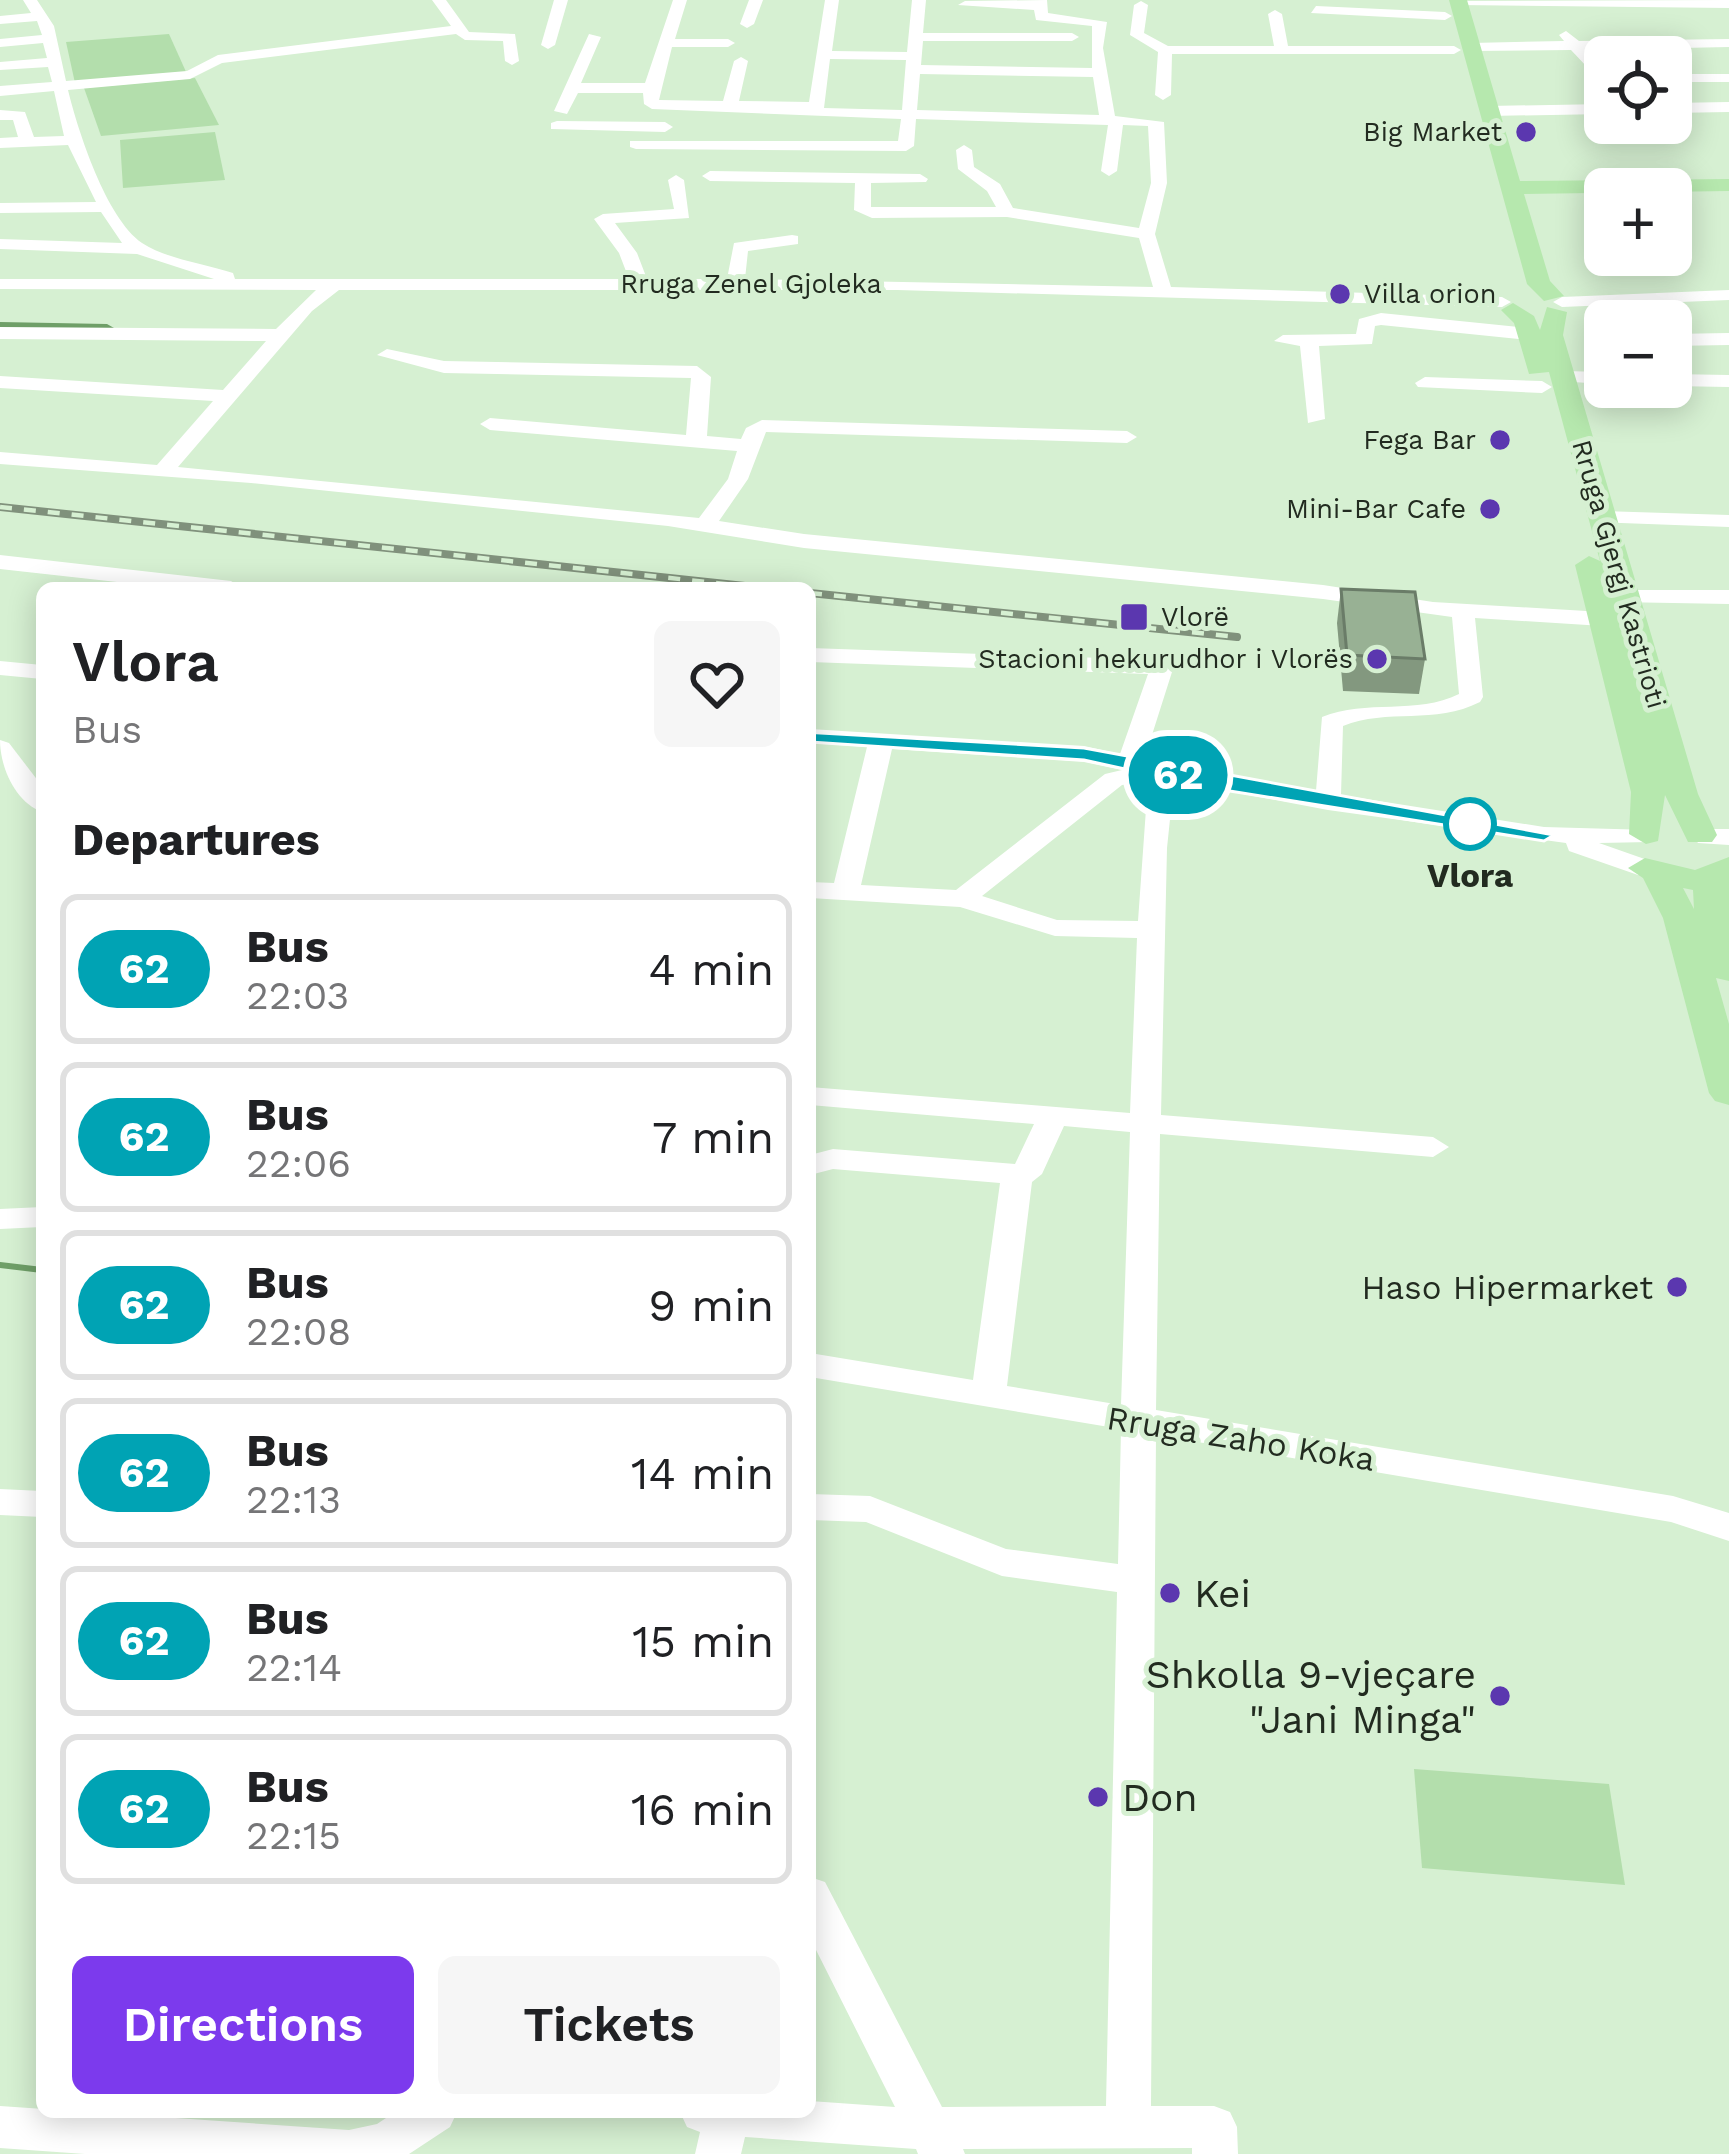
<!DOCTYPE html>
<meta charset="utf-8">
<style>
:root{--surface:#fff;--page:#f6f6f6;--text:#202124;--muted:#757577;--line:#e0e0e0;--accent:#7c3aed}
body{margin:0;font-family:"Work Sans",sans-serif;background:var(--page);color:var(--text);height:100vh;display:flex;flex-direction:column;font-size:45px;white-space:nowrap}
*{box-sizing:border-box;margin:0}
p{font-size:39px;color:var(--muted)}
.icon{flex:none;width:66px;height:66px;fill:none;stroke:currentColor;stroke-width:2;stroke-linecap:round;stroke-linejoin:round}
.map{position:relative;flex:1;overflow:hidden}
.details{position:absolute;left:36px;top:582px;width:780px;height:1536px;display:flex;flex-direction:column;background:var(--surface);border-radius:18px;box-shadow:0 6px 30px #0003}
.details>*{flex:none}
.badge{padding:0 24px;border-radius:39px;font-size:42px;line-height:78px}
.fabs{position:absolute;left:1584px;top:36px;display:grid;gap:24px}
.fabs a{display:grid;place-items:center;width:108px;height:108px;border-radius:18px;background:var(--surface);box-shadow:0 6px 30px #0003;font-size:60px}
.map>.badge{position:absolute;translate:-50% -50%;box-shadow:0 0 0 6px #fff}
h2{padding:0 36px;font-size:45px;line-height:108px}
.round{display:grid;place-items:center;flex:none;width:126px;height:126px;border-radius:18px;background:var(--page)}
.overview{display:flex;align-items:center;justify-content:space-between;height:204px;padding:0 36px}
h1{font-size:57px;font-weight:600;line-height:90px}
.cta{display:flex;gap:24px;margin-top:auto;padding:24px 36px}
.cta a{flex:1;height:138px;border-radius:18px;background:var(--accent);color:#fff;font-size:48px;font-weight:600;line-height:138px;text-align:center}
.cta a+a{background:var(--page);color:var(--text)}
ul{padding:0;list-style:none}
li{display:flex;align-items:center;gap:36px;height:150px;margin:0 24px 18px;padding:0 12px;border:6px solid var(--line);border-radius:18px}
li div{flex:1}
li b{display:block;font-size:45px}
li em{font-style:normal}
li .badge{min-width:132px;font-weight:700;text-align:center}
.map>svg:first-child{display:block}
</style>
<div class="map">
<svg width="1729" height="2154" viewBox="0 0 1729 2154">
<rect width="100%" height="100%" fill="#d6f0d2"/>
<!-- green -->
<g fill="#b3deac">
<polygon points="169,34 187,74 75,83 66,42"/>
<polygon points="195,78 219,125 101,136 84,88"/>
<polygon points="215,132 225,180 123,188 120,140"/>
<polygon points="1414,1769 1609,1784 1625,1885 1422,1868"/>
</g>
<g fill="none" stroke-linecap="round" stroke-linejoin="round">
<!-- stream -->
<polyline stroke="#6f9f68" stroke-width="6" points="0,1265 42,1270"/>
<!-- canal -->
<polygon fill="#6f9f68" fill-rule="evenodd" points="0,322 107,324 114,328 107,332 0,330"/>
<!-- minor -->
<g fill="#fff" fill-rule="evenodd">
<path d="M23,0H37L54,26L66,81L187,71L218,55L451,26L432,0H446L469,32L515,34L519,61L512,65L505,61L503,41L465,40L456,34L222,63L190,79L68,90C78,131 106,218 142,243C166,259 206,264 233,273L235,279H629L619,253L594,219L603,214L674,209L668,180L676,175L684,180L689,218L615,223L637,253L647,279H727L734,243L792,235L798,236V244L748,251L745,279L1153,287L1139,238L1007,217L872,218L854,210L855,183L710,181L702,176L710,171L920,174L928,179L926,182L871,183V207H996L987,191L958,169L956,150L964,145L972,150L974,167L1000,184L1013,208L1139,228L1151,183L1148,126L1123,125L1117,171L1109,176L1101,171L1108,125L916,119L914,146L906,151L636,149L630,147V141H898L901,119L652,109L644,104L643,93H578L567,114L554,111L589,34L601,37L581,83H645L673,0H687L675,39H728L735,43L728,47H672L659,100L723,101L734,61L741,57L748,61L739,101L809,102L825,0H839L832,51L907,52L912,0H926L923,33H1072L1079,37L1072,41H923L921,65L1092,68V26L1036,20L1034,10L958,5L965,1L1047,0L1048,13L1107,22L1103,48L1115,116L1164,122L1167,183L1155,234L1171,287L1502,297L1511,302L1502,307L897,290H339L312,311L178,467L699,518L728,479L737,451L490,430L480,424L490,418L686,435L691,378L444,373L377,355L387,349L444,361L697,366L711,377L707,436L741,439L746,428L762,420L1127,431L1137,437L1127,443L766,432L748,479L719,521L804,534L1323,585L1433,602L1603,612L1615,619L1603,626L1475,618L1483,697L1480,702C1435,725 1387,708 1343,726L1341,795L1544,827L1650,830L1654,836L1650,842L1599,843L1656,863L1660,869L1656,875H1638L1569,851L1566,843L1328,810L1174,781L1167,848L1161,1115L1433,1137L1449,1147L1433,1157L1160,1134L1156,1410L1673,1496L1729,1513V1541L1671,1522L1156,1435L1151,2106H1214L1230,2112L1237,2127L1238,2154H1192V2148L963,2149L965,2154H918L916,2149L745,2137L741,2154H695L700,2132L687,2127L680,2112H810V2101L895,2107L810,1938V1877L825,1882L942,2107L1106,2106L1117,1592L1002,1576L866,1522L810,1520V1494L870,1496L1006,1549L1118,1564L1121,1429L810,1377V1353L973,1380L1000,1183L833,1169L810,1175V1155L833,1149L1015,1164L1034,1124L810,1105V1087L1130,1113L1137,938L1055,936L960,907L810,898V882L834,883L867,747L810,743V729L1084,746L1120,754L1148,674L810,662V648L1160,660L1172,672L1144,760L1316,791L1322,717C1366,699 1417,715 1459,694L1452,617L1323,599L804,548L668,526L251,483L0,464V452L157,465L213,401L0,388V376L223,390L266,341L0,339V327L276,329L316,290L0,289V279H214L137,254L0,249V239L122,243L101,212L0,213V203L96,202L68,145L0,148V138L18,137L13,120H0V110L25,112L34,137L64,136L54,91L0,96V86L52,82L48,67L0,70V62L47,58L43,43L0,47V39L42,35L37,21L0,24V16L31,13ZM830,59L906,60L902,110L824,108ZM920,74L1093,77L1099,115L917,110ZM892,749L1084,762L1122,770L1105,774L956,890L861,885ZM1148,781L1138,921L1057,920L982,896L1122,785ZM1064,1126L1130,1132L1121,1405L1007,1386L1032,1182L1042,1174Z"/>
<polygon points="554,0 568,0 555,45 548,49 541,45"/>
<polygon points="749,0 763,0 754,24 747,28 740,24"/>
<polygon points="1729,0 1729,8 1458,5 1451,1"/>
<polygon points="1141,1 1148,5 1144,33 1168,46 1274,46 1268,14 1275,10 1282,14 1288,46 1454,46 1461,50 1454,54 1172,54 1171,95 1163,100 1155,95 1158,52 1130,35 1134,5"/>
<polygon points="1316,6 1445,12 1452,16 1445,20 1311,13"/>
<polygon points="1566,31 1579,41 1729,39 1729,47 1586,50 1605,72 1605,86 1571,50 1471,51 1464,47 1471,43 1564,41 1559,35"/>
<rect x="1671" y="74" width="58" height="8"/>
<polygon points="1729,102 1729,112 1671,113 1671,103"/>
<polygon points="1605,104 1605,114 1489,116 1481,111 1489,106"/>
<polygon points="557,121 665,122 673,127 665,132 551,129 551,123"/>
<polygon points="1729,290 1729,300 1562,307 1553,302 1562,297"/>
<polygon points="1381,313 1529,328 1538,334 1529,340 1381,325 1375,326 1372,344 1319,346 1325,419 1308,423 1300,346 1274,341 1283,335 1356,334 1359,319"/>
<polygon points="1729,333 1729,345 1671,346 1671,334"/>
<polygon points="1563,371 1605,372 1605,384 1556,381 1556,373"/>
<polygon points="1671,374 1729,375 1729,387 1671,386"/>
<polygon points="1425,377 1542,381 1552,387 1542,393 1418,387 1415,383"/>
<polygon points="1602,511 1729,515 1729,527 1594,522 1591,517"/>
<polygon points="0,555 231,581 242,588 171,588 0,569"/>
<polygon points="1625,590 1729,590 1729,604 1617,602 1614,597"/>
<polygon points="0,661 42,665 42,679 0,675"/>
<path d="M0,740L9,743L42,786V812C15,802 0,767 0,740Z"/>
<polygon points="1707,829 1729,829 1729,845 1698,843 1694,837"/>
<polygon points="42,1207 42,1227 0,1229 0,1209"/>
<polygon points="0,1489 42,1491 42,1517 0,1515"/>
<polygon points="0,2106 349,2130 377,2124 395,2112 457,2112 450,2127 409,2154 85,2154 0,2148"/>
</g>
<!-- major -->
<g fill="#b6e8ae" fill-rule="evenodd">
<polygon points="1449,0 1467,0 1520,181 1729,179 1729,191 1524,194 1550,281 1564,296 1544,301 1527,284"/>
<polygon points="1513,303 1534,316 1540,330 1547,307 1567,312 1563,335 1698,794 1717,835 1712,842 1688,842 1665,795 1658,841 1646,844 1629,834 1631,792 1575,565 1589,556 1600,561 1549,372 1529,374 1514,323 1501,310"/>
<path d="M1729,857V981L1716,978L1729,1024V1105L1715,1101L1709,1093L1663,918L1643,878L1628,868L1645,858L1695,870ZM1683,888L1693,890L1694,909Z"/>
</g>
<defs>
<g id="rail">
<polyline points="0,507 764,588"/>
<polyline points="810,593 1237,637"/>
</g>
</defs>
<!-- rail casing -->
<use href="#rail" stroke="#80917c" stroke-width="8"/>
<!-- rail -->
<use href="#rail" stroke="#d6f0d2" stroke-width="4.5" stroke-dasharray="12" stroke-linecap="butt"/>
</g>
<!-- wall -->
<polygon fill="#83987f" points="1341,589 1425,659 1419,694 1343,691 1337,623"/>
<!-- building -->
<polygon fill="#98b194" stroke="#6a7c68" stroke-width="3" points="1341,589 1415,592 1425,659 1347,655"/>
<!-- line -->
<polygon fill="#00a3b4" stroke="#fff" stroke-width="3" points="803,732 1084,748 1554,835 1544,841 1211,788 1084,760 810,742 803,740"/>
<!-- markers -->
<g fill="#5b37af" stroke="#d6f0d2" stroke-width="4.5">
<circle cx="1526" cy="132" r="12"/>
<circle cx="1340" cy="294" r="12"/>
<circle cx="1500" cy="440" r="12"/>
<circle cx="1490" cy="509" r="12"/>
<rect x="1119" y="602" width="30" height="30" rx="6"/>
<circle cx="1377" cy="659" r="12"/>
<circle cx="1677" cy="1287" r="12"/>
<circle cx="1170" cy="1593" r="12"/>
<circle cx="1500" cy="1696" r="12"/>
<circle cx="1098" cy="1797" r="12"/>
</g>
<circle fill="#fff" stroke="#00a3b4" stroke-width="6" cx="1470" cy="824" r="24"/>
<g text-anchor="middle" stroke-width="10" stroke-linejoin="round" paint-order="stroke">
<!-- far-poi labels -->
<g font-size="27" fill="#222b20" stroke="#d6f0d2" text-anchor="end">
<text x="1502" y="141">Big Market</text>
<text x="1364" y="303" text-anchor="start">Villa orion</text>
<text x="1476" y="449">Fega Bar</text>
<text x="1466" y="518">Mini-Bar Cafe</text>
<text x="1161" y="626" text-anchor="start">Vlorë</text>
<text x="1353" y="668">Stacioni hekurudhor i Vlorës</text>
</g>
<!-- far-street labels -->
<g font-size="27" fill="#222b20" stroke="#d6f0d2">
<text x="751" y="293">Rruga Zenel Gjoleka</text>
<text transform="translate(1619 574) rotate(74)" y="9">Rruga Gjergj Kastrioti</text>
</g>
<!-- stop labels -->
<g font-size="33" font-weight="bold" fill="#222b20" stroke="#d6f0d2">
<text x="1470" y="887">Vlora</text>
</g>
<!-- poi labels -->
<g font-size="33" fill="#222b20" stroke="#d6f0d2" text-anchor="end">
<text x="1653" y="1299">Haso Hipermarket</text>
</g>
<!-- street labels -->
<g font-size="33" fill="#222b20" stroke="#d6f0d2">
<text transform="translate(1241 1438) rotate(9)" y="12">Rruga Zaho Koka</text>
</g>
<!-- near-poi labels -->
<g font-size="39" fill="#222b20" stroke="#d6f0d2" text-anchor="start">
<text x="1194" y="1607">Kei</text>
<text x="1476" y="1688" text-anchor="end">Shkolla 9-vjeçare<tspan x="1476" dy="45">"Jani Minga"</tspan></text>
<text x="1122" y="1811">Don</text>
</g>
</g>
</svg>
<div class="fabs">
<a><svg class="icon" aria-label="locate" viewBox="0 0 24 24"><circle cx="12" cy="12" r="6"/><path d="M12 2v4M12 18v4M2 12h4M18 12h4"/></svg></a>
<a>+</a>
<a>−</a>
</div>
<b class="badge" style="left:1178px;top:775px;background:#00a3b4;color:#fff">62</b>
<section class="details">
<div class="overview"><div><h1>Vlora</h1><p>Bus</p></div><a class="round"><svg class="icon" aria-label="heart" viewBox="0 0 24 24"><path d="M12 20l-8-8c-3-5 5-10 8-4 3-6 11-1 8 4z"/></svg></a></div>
<h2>Departures</h2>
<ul>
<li><span class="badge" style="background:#00a3b4;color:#fff">62</span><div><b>Bus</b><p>22:03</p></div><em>4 min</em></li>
<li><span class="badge" style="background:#00a3b4;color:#fff">62</span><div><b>Bus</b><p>22:06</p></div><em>7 min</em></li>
<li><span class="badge" style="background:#00a3b4;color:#fff">62</span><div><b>Bus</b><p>22:08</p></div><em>9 min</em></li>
<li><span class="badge" style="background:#00a3b4;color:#fff">62</span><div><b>Bus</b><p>22:13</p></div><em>14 min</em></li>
<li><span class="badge" style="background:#00a3b4;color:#fff">62</span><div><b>Bus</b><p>22:14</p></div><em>15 min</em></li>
<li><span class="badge" style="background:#00a3b4;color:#fff">62</span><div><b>Bus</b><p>22:15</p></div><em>16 min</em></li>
</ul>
<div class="cta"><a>Directions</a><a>Tickets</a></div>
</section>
</div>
